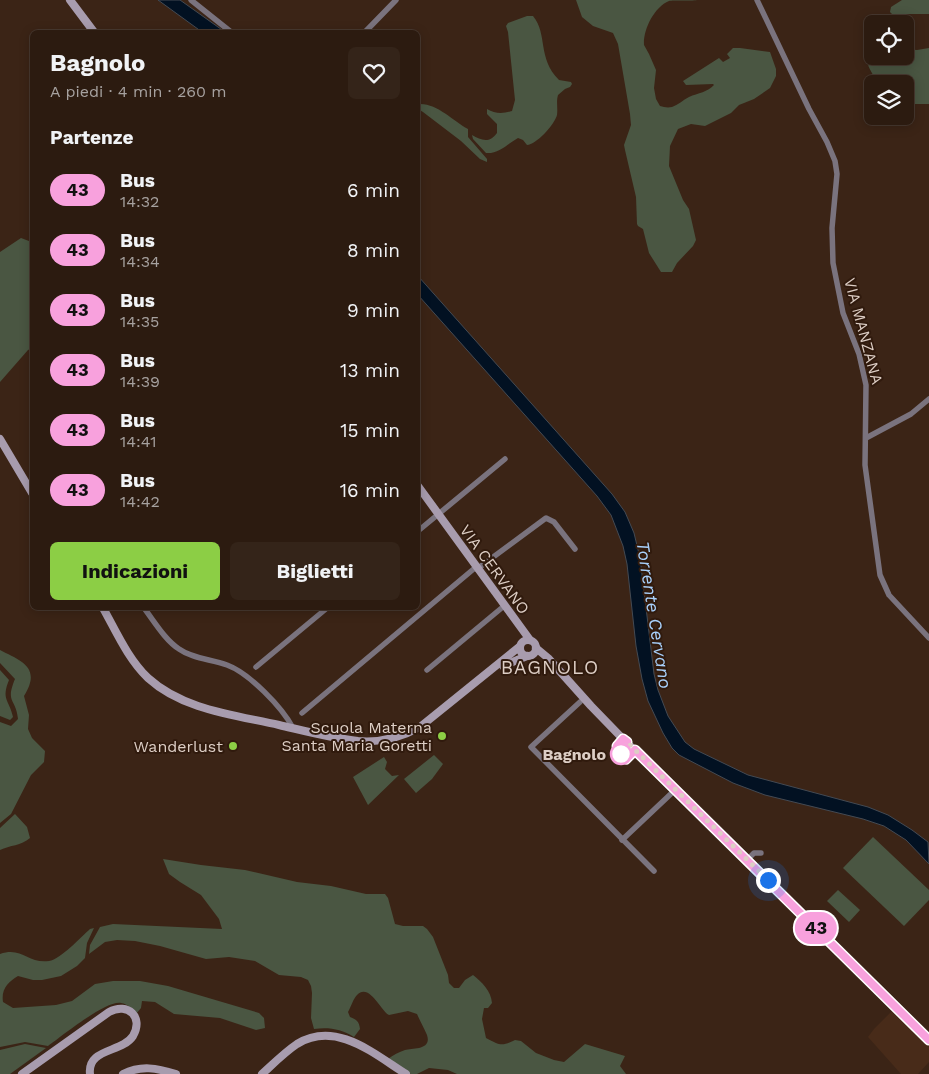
<!DOCTYPE html>
<html lang="it">
<meta charset="utf-8">
<style>
:root{--surface:#2c1b10;--page:#342419;--text:#f1f3f6;--muted:#a6a19f;--line:#483930;--accent:#8cce45}
body{margin:0;font-family:"Work Sans",sans-serif;background:var(--page);color:var(--text);height:100vh;display:flex;flex-direction:column;font-size:19px;white-space:nowrap}
*{box-sizing:border-box;margin:0}
p{font-size:16px;color:var(--muted)}
.icon{flex:none;width:28px;height:28px;fill:none;stroke:currentColor;stroke-width:2;stroke-linecap:round;stroke-linejoin:round}
.map{position:relative;flex:1;overflow:hidden}
.side{position:absolute;left:30px;top:30px;width:390px;height:580px;display:flex;flex-direction:column;background:var(--surface);border-radius:8px;box-shadow:0 2px 12px #0003,0 0 0 1px var(--line)}
.side>*{flex:none}
.badge{padding:0 10px;border-radius:16px;font-size:18px;line-height:32px}
.fabs{position:absolute;left:864px;top:15px;display:grid;gap:10px}
.fabs a{display:grid;place-items:center;width:50px;height:50px;border-radius:8px;background:var(--surface);box-shadow:0 2px 12px #0003,0 0 0 1px var(--line);font-size:25px}
.you{position:absolute;width:25px;height:25px;margin:-12px;border:4px solid #fff;border-radius:50%;background:#1a73e8;box-shadow:0 0 0 8px #1a73e833}
.map>.badge{position:absolute;translate:-50% -50%;box-shadow:0 0 0 2px #fff}
h2{padding:0 20px;font-size:19px;line-height:45px}
.round{display:grid;place-items:center;flex:none;width:52px;height:52px;border-radius:8px;background:var(--page)}
.summary{display:flex;align-items:center;justify-content:space-between;height:85px;padding:0 20px}
h1{font-size:24px;font-weight:700;line-height:38px}
.button{display:flex;gap:10px;margin-top:auto;padding:10px 20px}
.button a{flex:1;height:58px;border-radius:8px;background:var(--accent);color:#111;font-size:20px;font-weight:700;line-height:58px;text-align:center}
.button a+a{background:var(--page);color:var(--text)}
ul{padding:0;list-style:none}
li{display:flex;align-items:center;gap:15px;height:60px;padding:0 20px}
li div{flex:1}
li b{display:block;font-size:19px}
li em{font-style:normal}
li .badge{min-width:55px;font-weight:700;text-align:center}
.map>svg:first-child{display:block}
</style>
<div class="map">
<svg width="929" height="1074" viewBox="0 0 929 1074">
<rect width="100%" height="100%" fill="#3b2416"/>
<!-- built -->
<polygon fill="#482b19" points="894,1009 929,1045 929,1062 918,1074 901,1074 868,1037 874,1029"/>
<!-- green -->
<g fill="#4a5642">
<path d="M576,0H697C691,1 673,0 669,1C654,7 643,30 644,45L649,54L656,70L654,88L656,99L660,106C664,107 667,108 672,107C678,105 683,100 689,97C698,93 708,92 714,85L713,84L686,85L683,81L719,58L723,62L730,58L727,54L733,48H740L770,52L776,69V76L770,88L754,99L739,105L731,113L705,126L691,124L678,129L670,146L669,166L683,200L689,209L696,240L693,246L677,263L672,272H661L649,253L643,229L638,226L637,224L636,197L625,150L624,145L631,125L630,114L618,44L613,33L593,26L582,17Z"/>
<polygon points="902,0 929,0 929,14 892,14 890,12 891,7"/>
<path d="M527,16H533C548,34 537,58 559,80L571,82L572,84L570,87L565,89L558,95C556,102 558,108 557,115C555,124 536,145 527,145L523,140L518,138C507,144 499,154 486,153L473,139L472,135C481,140 489,144 497,133V124L487,114V109C495,114 503,114 512,111L515,100L508,32L506,26L508,23Z"/>
<path d="M872,43V56H905V49L917,50L929,48V104H905V84H874C876,75 869,71 868,64C866,56 869,50 872,43Z"/>
<path d="M419,104C437,103 453,121 468,129V137L487,159V162L480,159L461,141L423,112L418,109Z"/>
<polygon points="21,238 29,241 32,247 32,348 28,350 0,382 0,252"/>
<path d="M0,650C21,661 42,667 24,696L29,715L28,729L32,738L45,751L44,762L31,775L11,814L0,823V722L11,726L18,719C16,698 5,703 15,679L0,663Z"/>
<path d="M0,670L9,680C1,700 9,699 13,717L10,720L0,716Z"/>
<polygon points="434,755 443,764 432,779 416,793 404,779"/>
<polygon points="384,757 387,762 385,769 392,776 399,775 368,805 353,777"/>
<path d="M15,814L27,827L30,838C21,846 10,845 0,850V828Z"/>
<polygon points="873,837 929,890 929,900 904,926 843,868"/>
<path d="M163,859L201,865L245,870L297,882L331,886L366,894H385L388,898L395,924L403,926H423L427,929L433,937L448,975L449,983L454,988H459L465,980L473,975C482,982 491,991 492,1003L488,1008H484L482,1019L486,1038C500,1045 501,1047 515,1040L521,1041L536,1053L554,1060L564,1062L585,1044L625,1056L620,1066L626,1074H457L448,1070L429,1068L417,1074H411L388,1059C393,1055 399,1052 405,1050C413,1048 432,1050 427,1035C424,1028 420,1021 417,1014L408,1011L389,1015C381,1011 369,982 357,995C353,999 351,1007 348,1012L350,1017C357,1020 359,1021 360,1029L354,1037C341,1029 329,1027 314,1029L311,1018L312,993L311,986L308,980L301,977L279,975L255,961L229,957L206,959L160,946L135,941L117,940L105,942L89,954L90,945L100,927L113,924L222,929L219,919L201,895L180,882L169,874Z"/>
<polygon points="838,890 860,910 849,922 827,901"/>
<path d="M94,928L87,943L85,958L77,966L61,976L42,980H33L18,976C8,982 1,989 3,1002L13,1008L56,1005L72,1001L95,984L113,981H140L168,986L259,1013L264,1018L265,1028L256,1030L220,1018L174,1014L155,1002L142,1001L141,1008L136,1014C132,1009 128,1004 121,1003C106,1000 62,1036 48,1046L25,1042L0,1047V954C22,946 28,964 49,961C61,959 81,937 90,929Z"/>
<polygon points="25,1044 46,1048 10,1074 0,1074 0,1050"/>
</g>
<!-- water -->
<g fill="#021122" stroke="#444a53">
<polygon points="158,0 180,0 225,32 202,32"/>
<polygon points="418,276 612,494 625,512 634,533 640,558 654,674 658,690 668,716 685,742 694,749 748,775 868,807 888,815 912,830 928,842 929,864 906,840 884,826 863,819 765,795 733,783 679,755 672,748 663,733 648,701 642,679 636,646 627,564 623,546 611,515 597,496 418,295"/>
</g>
<g fill="none" stroke-linecap="round" stroke-linejoin="round">
<!-- minor -->
<g stroke="#7a737e" stroke-width="5.5">
<polyline points="191,0 231,32"/>
<polyline points="757,0 809,109 827,142 835,161 837,174 832,228 833,263 843,313 859,354 866,385 865,465 880,575 889,595 929,638"/>
<polyline points="365,32 396,0"/>
<polyline points="866,438 911,414 929,399"/>
<polyline points="418,531 505,459"/>
<polyline points="477,569 546,518 554,522 575,549"/>
<path d="M144,608C154,621 165,640 179,649C193,659 211,659 227,665C249,673 282,707 293,728"/>
<polyline points="256,667 327,608"/>
<polyline points="427,670 504,606"/>
<polyline points="580,702 531,747 654,871"/>
<polyline points="302,713 476,567"/>
<polyline points="622,840 675,790"/>
<polyline points="747,860 754,853 761,853"/>
</g>
<!-- secondary -->
<g stroke="#a89cae" stroke-width="8">
<polyline points="70,0 94,32"/>
<polyline points="0,439 32,493"/>
<polyline points="418,486 530,640"/>
<path d="M103,608C116,631 128,659 148,678C183,710 235,715 279,725C305,731 331,738 358,741C381,743 400,738 420,727L519,647"/>
<circle cx="528" cy="648" r="8"/>
<polyline points="536,648 548,658 591,706 623,739 929,1040"/>
<polyline points="503,666 527,656"/>
<path d="M22,1074L109,1012C128,1002 144,1017 133,1036C122,1053 87,1048 90,1074"/>
<path d="M123,1074C141,1065 157,1068 176,1074"/>
<path d="M262,1074C273,1064 285,1052 297,1044C336,1020 374,1054 406,1074"/>
</g>
</g>
<g fill="none" stroke-linecap="round" stroke-linejoin="round">
<defs>
<path id="line" d="M627,742L623,739L617,746C617,752 621,755 626,759L635,750L929,1040"/>
</defs>
<!-- line casing -->
<use href="#line" stroke="#fff" stroke-width="11"/>
<!-- line -->
<use href="#line" stroke="#f8a1dd" stroke-width="8"/>
<!-- walk -->
<polyline stroke="#ddcec5" stroke-width="5" stroke-dasharray="0 9" points="621,754 627,742 768,880"/>
</g>
<!-- markers -->
<g fill="#8cce45" stroke="#301a0d" stroke-width="2">
<circle cx="442" cy="736" r="5"/>
<circle cx="233" cy="746" r="5"/>
</g>
<circle fill="#fff" stroke="#f8a1dd" stroke-width="2.5" cx="621" cy="754" r="10"/>
<g text-anchor="middle" stroke-width="4" stroke-linejoin="round" paint-order="stroke">
<!-- street labels -->
<g font-size="16" fill="#ddcec5" stroke="#301a0d">
<text transform="translate(864 331) rotate(75)" y="6">VIA MANZANA</text>
<text transform="translate(495 569) rotate(54)" y="6">VIA CERVANO</text>
</g>
<!-- poi labels -->
<g font-size="16" fill="#ddcec5" stroke="#301a0d" text-anchor="end">
<text x="432" y="733">Scuola Materna<tspan x="432" dy="18">Santa Maria Goretti</tspan></text>
<text x="223" y="752">Wanderlust</text>
</g>
<!-- stop labels -->
<g font-size="16" font-weight="bold" fill="#ddcec5" stroke="#301a0d" text-anchor="end">
<text x="606" y="760">Bagnolo</text>
</g>
<!-- water labels -->
<g font-size="18" font-style="italic" fill="#a8d0fb" stroke="#301a0d">
<text transform="translate(654 615) rotate(81)" y="6">Torrente Cervano</text>
</g>
<!-- quarter labels -->
<g font-size="19" letter-spacing="1" fill="#ddcec5" stroke="#301a0d">
<text x="550" y="674">BAGNOLO</text>
</g>
</g>
</svg>
<div class="fabs">
<a><svg class="icon" aria-label="locate" viewBox="0 0 24 24"><circle cx="12" cy="12" r="6"/><path d="M12 2v4M12 18v4M2 12h4M18 12h4"/></svg></a>
<a><svg class="icon" aria-label="layers" viewBox="0 0 24 24"><path d="M12 4l9 5-9 5-9-5zM3 14l9 5 9-5"/></svg></a>
</div>
<div class="you" style="left:768px;top:880px"></div>
<b class="badge" style="left:816px;top:928px;background:#f8a1dd;color:#111">43</b>
<section class="side">
<div class="summary"><div><h1>Bagnolo</h1><p>A piedi · 4 min · 260 m</p></div><a class="round"><svg class="icon" aria-label="heart" viewBox="0 0 24 24"><path d="M12 20l-8-8c-3-5 5-10 8-4 3-6 11-1 8 4z"/></svg></a></div>
<h2>Partenze</h2>
<ul>
<li><span class="badge" style="background:#f8a1dd;color:#111">43</span><div><b>Bus</b><p>14:32</p></div><em>6 min</em></li>
<li><span class="badge" style="background:#f8a1dd;color:#111">43</span><div><b>Bus</b><p>14:34</p></div><em>8 min</em></li>
<li><span class="badge" style="background:#f8a1dd;color:#111">43</span><div><b>Bus</b><p>14:35</p></div><em>9 min</em></li>
<li><span class="badge" style="background:#f8a1dd;color:#111">43</span><div><b>Bus</b><p>14:39</p></div><em>13 min</em></li>
<li><span class="badge" style="background:#f8a1dd;color:#111">43</span><div><b>Bus</b><p>14:41</p></div><em>15 min</em></li>
<li><span class="badge" style="background:#f8a1dd;color:#111">43</span><div><b>Bus</b><p>14:42</p></div><em>16 min</em></li>
</ul>
<div class="button"><a>Indicazioni</a><a>Biglietti</a></div>
</section>
</div>
